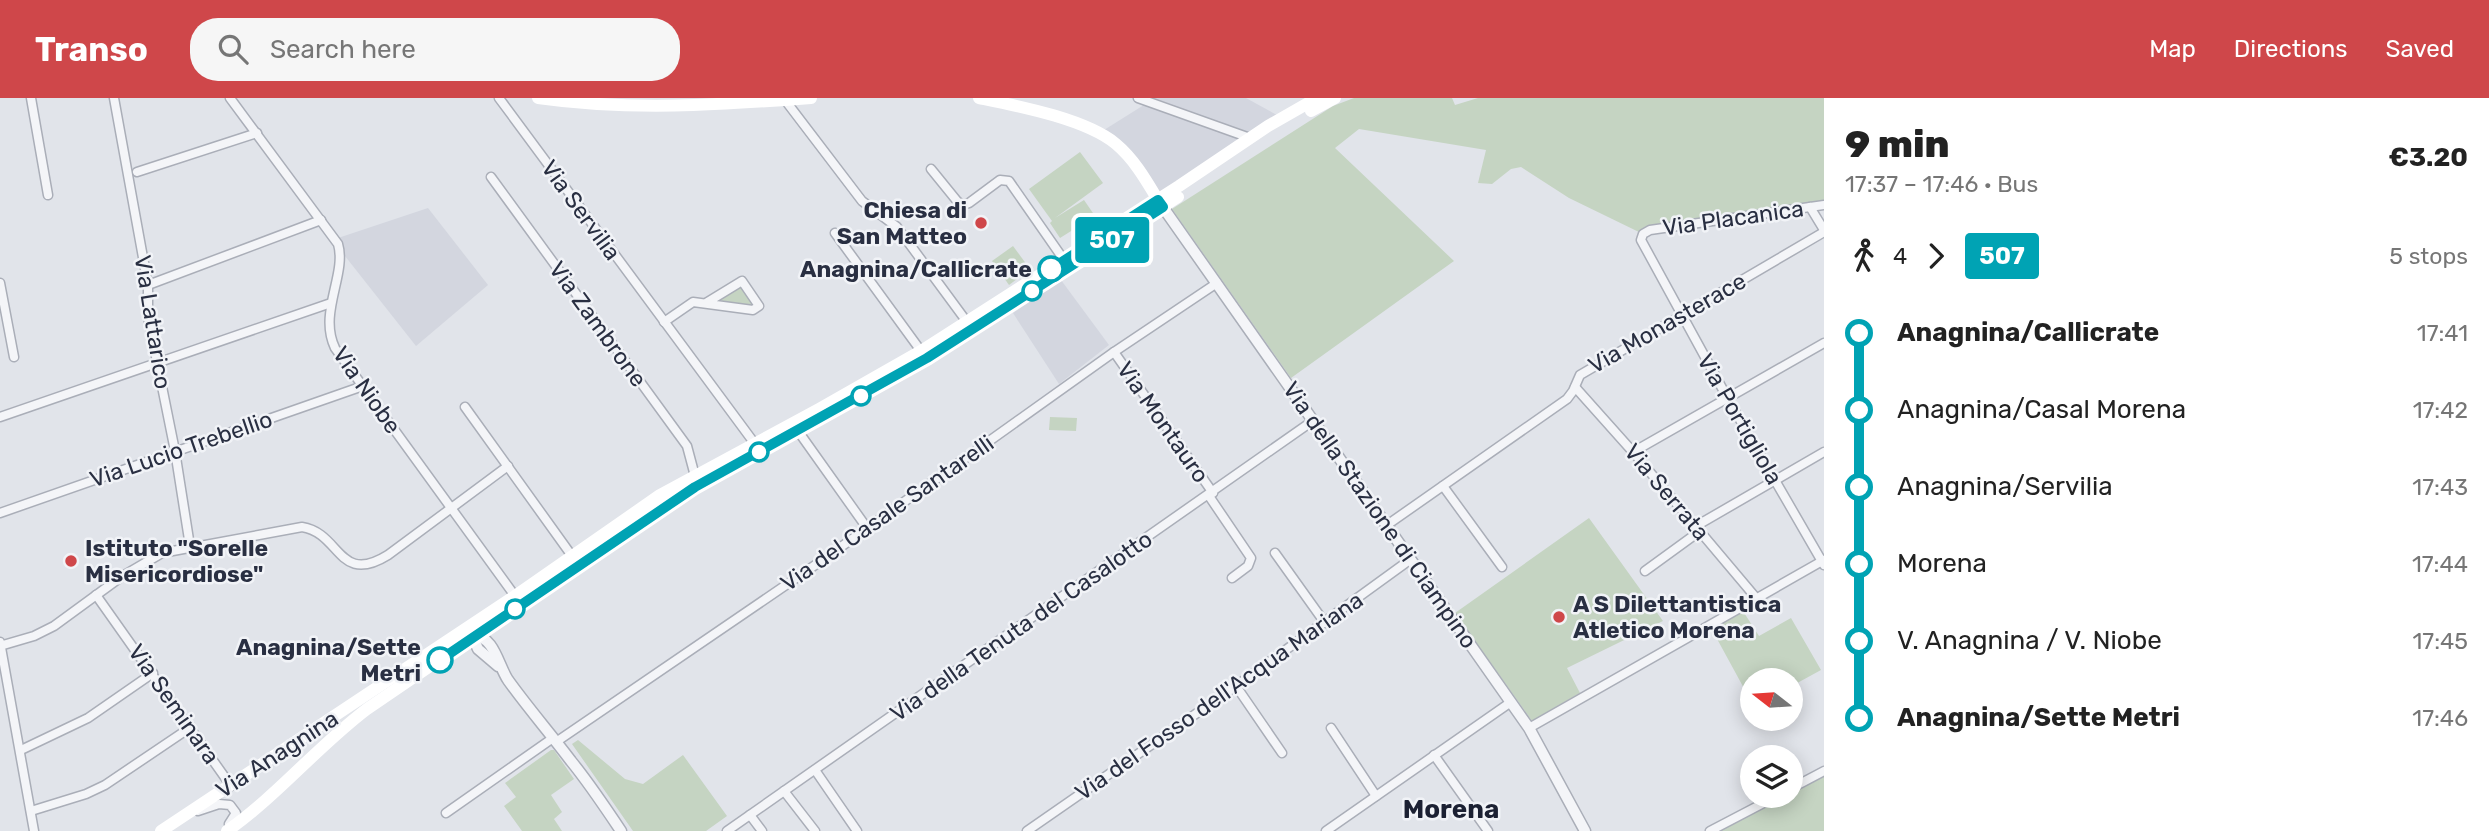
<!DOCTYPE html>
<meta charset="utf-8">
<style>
:root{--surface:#fff;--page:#f6f6f6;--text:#222;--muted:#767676;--accent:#cf474a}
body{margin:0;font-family:Rubik,sans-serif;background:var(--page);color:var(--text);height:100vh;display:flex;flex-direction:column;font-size:26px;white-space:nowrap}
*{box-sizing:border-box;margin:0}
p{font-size:23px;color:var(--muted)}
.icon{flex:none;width:38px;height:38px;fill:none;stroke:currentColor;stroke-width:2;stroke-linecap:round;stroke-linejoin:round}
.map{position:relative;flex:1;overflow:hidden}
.details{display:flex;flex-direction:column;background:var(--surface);width:665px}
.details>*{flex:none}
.badge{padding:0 14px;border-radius:5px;font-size:24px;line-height:46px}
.needle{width:46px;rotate:287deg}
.fabs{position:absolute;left:1740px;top:570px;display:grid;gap:14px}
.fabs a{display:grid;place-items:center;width:63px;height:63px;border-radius:50%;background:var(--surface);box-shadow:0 4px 18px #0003;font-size:35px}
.map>.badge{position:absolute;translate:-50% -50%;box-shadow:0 0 0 4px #fff}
.legs{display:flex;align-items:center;gap:10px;height:77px;padding:0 21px;font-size:23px}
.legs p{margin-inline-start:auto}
.overview{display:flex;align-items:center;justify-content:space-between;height:119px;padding:0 21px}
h1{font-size:38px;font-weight:800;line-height:52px}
ul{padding:0 21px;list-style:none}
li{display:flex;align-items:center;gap:24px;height:77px;font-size:26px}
li i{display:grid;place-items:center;width:10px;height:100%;margin:0 9px;background:currentColor}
li i::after{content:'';width:18px;height:18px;margin:-9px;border:5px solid;border-radius:50%;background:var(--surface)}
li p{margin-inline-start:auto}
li:first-child i{background:linear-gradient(#0000 50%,currentColor 0)}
li:last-child i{background:linear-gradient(currentColor 50%,#0000 0)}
header{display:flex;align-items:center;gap:42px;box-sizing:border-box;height:98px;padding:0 35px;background:var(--accent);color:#fff}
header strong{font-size:33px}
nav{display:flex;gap:38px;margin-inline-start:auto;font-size:24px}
.search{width:490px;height:63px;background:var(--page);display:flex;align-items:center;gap:18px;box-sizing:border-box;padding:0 24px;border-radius:28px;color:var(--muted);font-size:26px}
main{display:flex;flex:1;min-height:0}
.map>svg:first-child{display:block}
</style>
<header>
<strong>Transo</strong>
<div class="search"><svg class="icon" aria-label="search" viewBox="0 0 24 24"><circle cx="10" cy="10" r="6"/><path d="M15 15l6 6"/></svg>Search here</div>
<nav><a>Map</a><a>Directions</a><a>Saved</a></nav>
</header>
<main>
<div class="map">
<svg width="1824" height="733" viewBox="0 0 1824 733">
<rect width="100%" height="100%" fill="#e1e4ea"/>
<!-- built -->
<g fill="#d3d6df">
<polygon points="1155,0 1246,0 1277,17 1160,96 1104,32"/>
<polygon points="428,110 488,187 416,248 345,158 338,140"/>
<polygon points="1061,182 1109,247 1059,286 1013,215"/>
</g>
<!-- green -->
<g fill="#c5d4c2">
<polygon points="1354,0 1452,0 1455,7 1478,0 1824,0 1824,107 1643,136 1569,100 1521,69 1511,71 1492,86 1478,85 1486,52 1359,31 1335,50 1454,163 1291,280 1172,111 1333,8"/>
<polygon points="1080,54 1103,85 1055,120 1084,102 1095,118 1060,140 1050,125 1052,123 1029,91"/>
<polygon points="1013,148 1030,171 1009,187 992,163"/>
<polygon points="741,189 755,206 752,209 723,205 721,201"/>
<polygon points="1050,319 1077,320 1076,333 1049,332"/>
<polygon points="1589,420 1663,523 1567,570 1580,595 1532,623 1455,515"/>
<polygon points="1741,510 1759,538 1791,520 1821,572 1790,589 1790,583 1752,583 1752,605 1710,528"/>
<polygon points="578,642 625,681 643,686 683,657 727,718 706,733 633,733 572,646"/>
<polygon points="551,652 554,652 574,681 551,697 562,714 554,721 562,733 522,733 504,708 516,699 505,685"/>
<polygon points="1824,676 1824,733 1717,733 1783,698 1790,698 1790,694"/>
</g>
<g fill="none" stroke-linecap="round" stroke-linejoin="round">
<defs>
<g id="minor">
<polyline points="31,0 48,97"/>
<polyline points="114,0 148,187 148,219 175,353 190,448"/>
<path d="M230,0L338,146C347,176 318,215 335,250L515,498"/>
<polyline points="499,0 755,346"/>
<polyline points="1138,0 1250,40"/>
<polyline points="785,2 862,103 897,129 967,224"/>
<polyline points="931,71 957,103 963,107 969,105 1000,82 1009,83 1064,162"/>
<polyline points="137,74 257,35"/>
<polyline points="491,79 687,348 695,378"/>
<polyline points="1824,107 1650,132 1643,136 1641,142 1728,301 1824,467"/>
<polyline points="1810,109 1824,132"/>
<polyline points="835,135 921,253"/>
<polyline points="0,185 14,259"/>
<polyline points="148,187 321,122"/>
<polyline points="664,224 693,204 753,212 759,208 742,183 706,205"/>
<polyline points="1114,254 1213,395"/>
<polyline points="1575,289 1633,354 1757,501"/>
<polyline points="465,309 572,458"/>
<polyline points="0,319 331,205"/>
<polyline points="798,333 867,430"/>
<polyline points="1633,354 1824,245"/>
<polyline points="1443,388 1502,469"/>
<polyline points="1209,398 1251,460 1248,468 1232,480"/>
<polyline points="0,415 363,288"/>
<polyline points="1387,427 1567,301 1573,293 1580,277 1824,134"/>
<polyline points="1696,428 1824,354"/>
<polyline points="1275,455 1325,525"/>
<polyline points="1645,473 1700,433"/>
<polyline points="96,497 231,688"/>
<polyline points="0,544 34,733"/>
<path d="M0,548L34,538L54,528L121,479L162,455L302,429C341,435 338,488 388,457L508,368"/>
<polyline points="1236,588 1282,655"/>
<polyline points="1331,630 1376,698"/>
<polyline points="1529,630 1824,462"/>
<polyline points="556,644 824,461 1114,254 1217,185"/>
<polyline points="21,652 88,620 153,575"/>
<polyline points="1434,657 1488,733"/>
<polyline points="815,672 857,733"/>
<polyline points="1790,691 1824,673"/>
<polyline points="784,693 815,733"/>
<polyline points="31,713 86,696 105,687 191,629"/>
<polyline points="198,713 219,706 230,707 236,715 229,726"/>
<polyline points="446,715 553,640"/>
<polyline points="750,717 762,733"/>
<polyline points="727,733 1314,322"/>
<polyline points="1027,733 1236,588 1411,461"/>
<polyline points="1326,733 1511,604"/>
<polyline points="1710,733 1777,698"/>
</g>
<g id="tertiary">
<polyline points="1160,105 1529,630 1585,733"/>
<polyline points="471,535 478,551 498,568"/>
<path d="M474,538C494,538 498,567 508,582C528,610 550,635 571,663C589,685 605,709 621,733"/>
</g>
</defs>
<!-- minor casing -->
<use href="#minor" stroke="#aaaeb8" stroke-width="11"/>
<!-- tertiary casing -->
<use href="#tertiary" stroke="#aaaeb8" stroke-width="13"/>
<!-- minor -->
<use href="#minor" stroke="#f4f5f8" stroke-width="8"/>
<!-- tertiary -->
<use href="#tertiary" stroke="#f4f5f8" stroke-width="10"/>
<!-- secondary -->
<g stroke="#fff" stroke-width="12">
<path d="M538,0C630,13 719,7 811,0"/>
<path d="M979,0C1018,8 1086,21 1116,46C1134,61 1146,82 1158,102"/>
<polyline points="1311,13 1335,0"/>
<polyline points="1085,159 1178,99"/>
<polyline points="161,733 515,498 660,397 819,311 921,253 1179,88 1268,28 1317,0"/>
<path d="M227,733C278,697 317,649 367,611L681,397L871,293L957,241"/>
</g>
</g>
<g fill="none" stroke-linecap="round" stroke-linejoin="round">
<defs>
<polyline id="line-1" points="440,562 695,389 927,260 1163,109 1158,102 1051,171"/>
</defs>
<!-- line-1 casing -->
<use href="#line-1" stroke="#fff" stroke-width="16"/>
<!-- line-1 -->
<use href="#line-1" stroke="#00a3b4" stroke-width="10"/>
</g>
<!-- markers -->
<g fill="#cf474a" stroke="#f1f3f7" stroke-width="2.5">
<circle cx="981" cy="125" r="7"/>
<circle cx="71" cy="463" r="7"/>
<circle cx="1559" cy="519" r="7"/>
</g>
<g fill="#fff" stroke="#00a3b4" stroke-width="3.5">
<circle cx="1051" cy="171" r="12"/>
<circle cx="1032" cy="193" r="9"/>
<circle cx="861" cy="298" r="9"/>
<circle cx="759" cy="354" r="9"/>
<circle cx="515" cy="511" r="9"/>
<circle cx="440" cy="562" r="12"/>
</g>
<g text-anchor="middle" stroke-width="5" stroke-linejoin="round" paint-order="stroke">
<!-- street labels -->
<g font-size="23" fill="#292f42" stroke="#f1f3f7">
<text transform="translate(581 112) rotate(54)" y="8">Via Servilia</text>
<text transform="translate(1733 120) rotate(-8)" y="8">Via Placanica</text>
<text transform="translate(153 224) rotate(81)" y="8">Via Lattarico</text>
<text transform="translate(1667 225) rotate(-30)" y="8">Via Monasterace</text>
<text transform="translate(598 226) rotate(54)" y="8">Via Zambrone</text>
<text transform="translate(367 292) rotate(55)" y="8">Via Niobe</text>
<text transform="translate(1740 321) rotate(60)" y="8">Via Portigliola</text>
<text transform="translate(1163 324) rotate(55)" y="8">Via Montauro</text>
<text transform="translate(181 351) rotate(-19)" y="8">Via Lucio Trebellio</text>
<text transform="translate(1667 394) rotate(50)" y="8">Via Serrata</text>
<text transform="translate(887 415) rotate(-35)" y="8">Via del Casale Santarelli</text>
<text transform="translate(1380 417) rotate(55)" y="8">Via della Stazione di Ciampino</text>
<text transform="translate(1021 528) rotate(-35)" y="8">Via della Tenuta del Casalotto</text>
<text transform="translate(1219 598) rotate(-35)" y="8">Via del Fosso dell'Acqua Mariana</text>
<text transform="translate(174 606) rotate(55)" y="8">Via Seminara</text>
<text transform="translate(277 656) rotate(-33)" y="8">Via Anagnina</text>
</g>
<!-- poi labels -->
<g font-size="23" font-weight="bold" fill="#292f42" stroke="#f1f3f7" text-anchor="start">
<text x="967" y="120" text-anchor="end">Chiesa di<tspan x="967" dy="26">San Matteo</tspan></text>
<text x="85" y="458">Istituto "Sorelle<tspan x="85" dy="26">Misericordiose"</tspan></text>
<text x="1573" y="514">A S Dilettantistica<tspan x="1573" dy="26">Atletico Morena</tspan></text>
</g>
<!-- stop labels -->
<g font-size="23" font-weight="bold" fill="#292f42" stroke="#f1f3f7" text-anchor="end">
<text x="1032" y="179">Anagnina/Callicrate</text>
<text x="421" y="557">Anagnina/Sette<tspan x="421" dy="26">Metri</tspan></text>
</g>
<!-- quarter labels -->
<g font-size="26" font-weight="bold" fill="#1c2133" stroke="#f1f3f7">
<text x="1451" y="720">Morena</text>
</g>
</g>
</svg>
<div class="fabs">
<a><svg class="needle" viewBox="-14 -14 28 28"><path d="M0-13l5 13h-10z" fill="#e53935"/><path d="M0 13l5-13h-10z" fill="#767676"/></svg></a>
<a><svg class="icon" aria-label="layers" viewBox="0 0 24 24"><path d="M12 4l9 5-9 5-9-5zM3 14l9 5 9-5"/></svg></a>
</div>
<b class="badge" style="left:1112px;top:142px;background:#00a3b4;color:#fff">507</b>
</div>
<section class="details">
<div class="overview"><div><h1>9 min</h1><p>17:37 – 17:46 · Bus</p></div><b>€3.20</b></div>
<div class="legs"><svg class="icon" aria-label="walk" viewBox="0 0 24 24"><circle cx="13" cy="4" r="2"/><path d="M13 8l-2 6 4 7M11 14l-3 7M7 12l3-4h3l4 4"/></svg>4<svg class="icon" aria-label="forward" viewBox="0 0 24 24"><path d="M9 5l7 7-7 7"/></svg><b class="badge" style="background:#00a3b4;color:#fff">507</b><p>5 stops</p></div>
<ul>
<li><i style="color:#00a3b4"></i><b>Anagnina/Callicrate</b><p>17:41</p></li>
<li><i style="color:#00a3b4"></i><span>Anagnina/Casal Morena</span><p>17:42</p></li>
<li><i style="color:#00a3b4"></i><span>Anagnina/Servilia</span><p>17:43</p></li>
<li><i style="color:#00a3b4"></i><span>Morena</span><p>17:44</p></li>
<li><i style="color:#00a3b4"></i><span>V. Anagnina / V. Niobe</span><p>17:45</p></li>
<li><i style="color:#00a3b4"></i><b>Anagnina/Sette Metri</b><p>17:46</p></li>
</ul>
</section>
</main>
